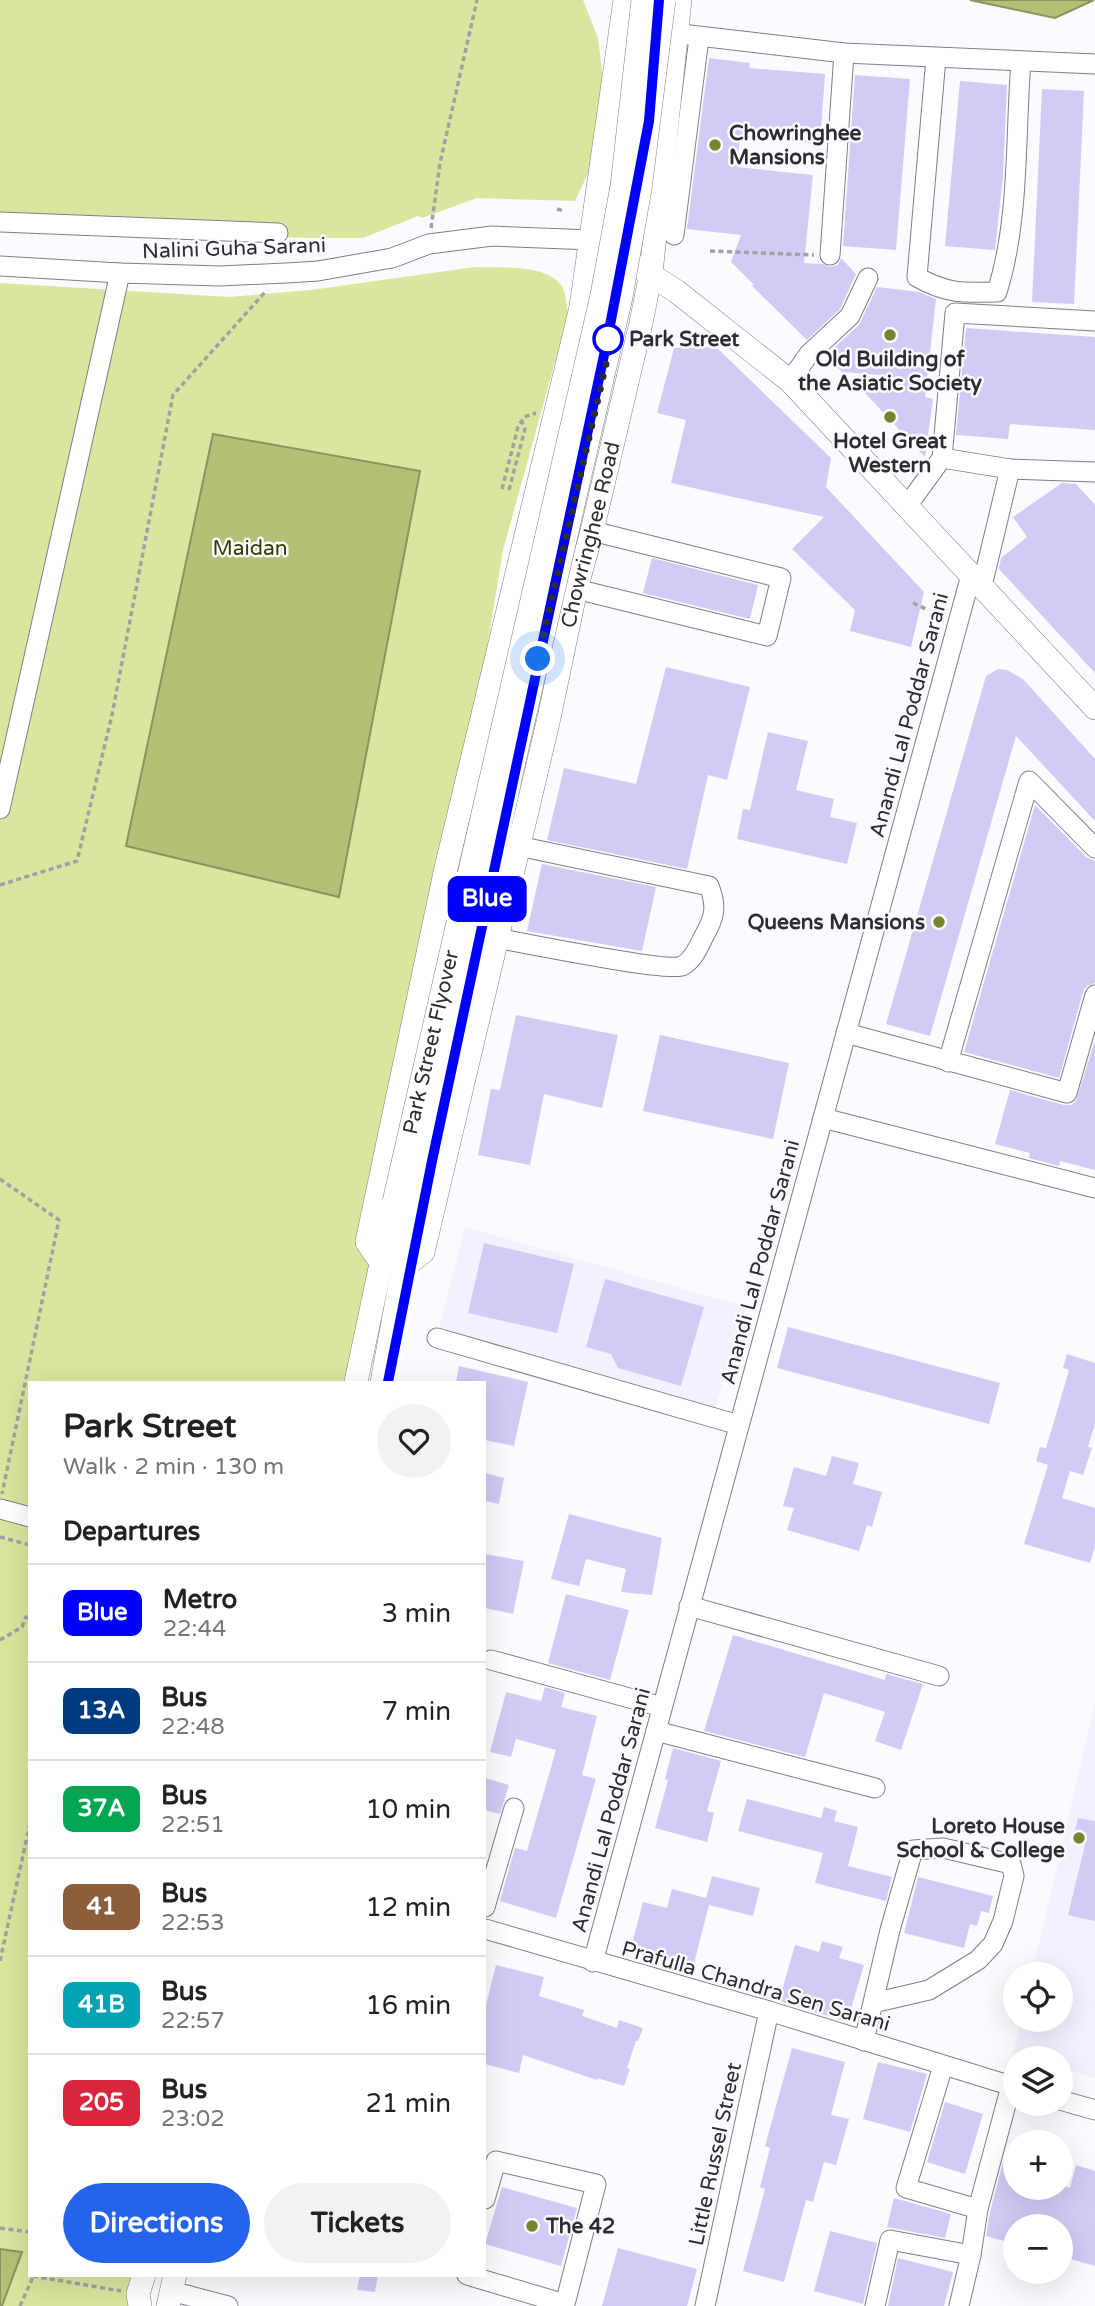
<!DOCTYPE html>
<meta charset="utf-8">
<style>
:root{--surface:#fff;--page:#f2f2f2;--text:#222;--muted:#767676;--line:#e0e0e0;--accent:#2563eb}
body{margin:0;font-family:"Varela Round",sans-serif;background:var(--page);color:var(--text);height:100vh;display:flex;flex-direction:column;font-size:26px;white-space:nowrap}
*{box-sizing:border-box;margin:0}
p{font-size:23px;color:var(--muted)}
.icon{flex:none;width:38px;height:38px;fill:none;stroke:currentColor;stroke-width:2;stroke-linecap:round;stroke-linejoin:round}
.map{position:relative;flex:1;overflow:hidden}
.sheet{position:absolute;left:28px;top:1381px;width:458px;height:896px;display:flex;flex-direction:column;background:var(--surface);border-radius:0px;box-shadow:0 7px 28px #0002}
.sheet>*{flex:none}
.badge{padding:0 14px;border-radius:10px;font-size:24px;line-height:46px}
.fabs{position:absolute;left:1003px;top:1962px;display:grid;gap:14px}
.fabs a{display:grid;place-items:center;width:70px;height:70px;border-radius:50%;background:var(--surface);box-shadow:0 7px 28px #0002;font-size:35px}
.you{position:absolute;width:35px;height:35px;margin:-18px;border:5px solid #fff;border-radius:50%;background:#1a73e8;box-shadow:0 0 0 10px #1a73e833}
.map>.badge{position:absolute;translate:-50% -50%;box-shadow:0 0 0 4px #fff}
h2{padding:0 35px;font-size:26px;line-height:63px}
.round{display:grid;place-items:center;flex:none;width:74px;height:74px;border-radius:37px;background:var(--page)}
.head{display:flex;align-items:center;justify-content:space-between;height:119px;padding:0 35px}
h1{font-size:33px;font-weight:700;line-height:52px}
.cta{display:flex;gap:14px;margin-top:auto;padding:14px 35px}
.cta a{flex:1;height:80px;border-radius:42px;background:var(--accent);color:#fff;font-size:28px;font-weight:700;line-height:80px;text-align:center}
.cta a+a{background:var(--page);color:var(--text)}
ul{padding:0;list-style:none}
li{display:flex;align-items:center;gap:21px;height:98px;padding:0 35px;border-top:2px solid var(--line)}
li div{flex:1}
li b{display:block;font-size:26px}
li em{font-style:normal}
li .badge{min-width:77px;font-weight:700;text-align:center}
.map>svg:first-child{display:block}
</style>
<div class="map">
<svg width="1095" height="2306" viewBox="0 0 1095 2306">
<rect width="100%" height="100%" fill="#fafaff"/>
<!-- built -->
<g fill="#f3f1fe">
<polygon points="465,1227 746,1307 715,1408 439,1329"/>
<polygon points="1095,1703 1095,2078 1061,2068 1060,2058 1024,2058 1013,2055 1021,2020 1060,2020 1060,1974 1032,1974"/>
</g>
<!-- green -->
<g fill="#dbe59e">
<polygon points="0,0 583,0 598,38 604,88 599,150 575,201 477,198 422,218 418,216 363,238 309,238 0,225"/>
<path d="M475,267C498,268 550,263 563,288C566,295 567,307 568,315L503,550L432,983L354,1382H30V2275H137L129,2306H0V283L229,297L311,290Z"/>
</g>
<!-- water -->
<g fill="#b5bf75" stroke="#8c9361" stroke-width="2">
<polygon points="970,0 1094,0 1055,18"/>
<polygon points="213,434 420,471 339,897 126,846"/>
<polygon points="0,2249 22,2252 2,2306 0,2306"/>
</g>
<!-- building -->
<g fill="#d1cbf5">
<polygon points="709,58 750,63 749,68 825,74 820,143 740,137 737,167 813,175 804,263 822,264 830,267 838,265 841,258 856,274 840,309 807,340 752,286 754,285 731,262 741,235 687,229"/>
<polygon points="855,75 910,79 896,250 843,246"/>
<polygon points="960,81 1007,85 1003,176 995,250 945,246"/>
<polygon points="1042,89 1084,91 1074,304 1032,302"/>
<polygon points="877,287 919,292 936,299 925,397 933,399 925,457 863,391 881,375 842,372 826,355 859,325"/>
<polygon points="966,328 1095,337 1095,430 1010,424 1008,439 956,435"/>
<polygon points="716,347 831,458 826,487 924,592 911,647 850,631 855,610 792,549 824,517 671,483 686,420 657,413 674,348"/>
<polygon points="1062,483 1076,484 1095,505 1095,673 999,569 1001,558 1027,537 1013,517"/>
<polygon points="652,558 758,585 750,619 643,593"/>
<polygon points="666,667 750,687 727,780 708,775 687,869 547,840 564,768 636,784"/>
<polygon points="998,669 1007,670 1023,679 1095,759 1095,821 1016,736 930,1036 886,1024 986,676"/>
<polygon points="768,732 808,741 796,790 834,799 830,817 857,823 847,864 737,839 743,809 750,810"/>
<polygon points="1035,805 1086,857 1095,861 1095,983 1087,986 1083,992 1059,1078 964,1052"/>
<polygon points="542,864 656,887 642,951 527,931"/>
<polygon points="516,1015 618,1035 602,1108 544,1094 530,1165 478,1155 491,1089 500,1090"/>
<polygon points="660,1035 789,1063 773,1139 643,1111"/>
<polygon points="1095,1040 1095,1170 1060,1161 1059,1166 1029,1158 1030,1153 995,1144 1010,1090 1064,1105 1071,1105 1076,1101"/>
<polygon points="484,1243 574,1264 557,1333 468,1313"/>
<polygon points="605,1279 704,1307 681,1386 618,1368 611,1354 586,1347"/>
<polygon points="788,1327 1000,1383 989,1424 777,1368"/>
<polygon points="1067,1354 1095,1363 1095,1424 1088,1447 1092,1448 1083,1475 1070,1471 1062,1498 1095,1508 1095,1547 1090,1563 1024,1544 1048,1465 1036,1461 1040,1447 1046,1448 1055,1418 1069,1370 1063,1368"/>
<polygon points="459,1366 528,1382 514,1446 485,1440 485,1382 456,1382"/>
<polygon points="832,1456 859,1463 853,1484 882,1492 872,1527 867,1525 859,1551 787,1530 794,1508 783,1506 794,1467 826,1476"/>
<polygon points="485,1473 504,1478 499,1504 485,1501"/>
<polygon points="569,1514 662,1538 652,1595 621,1592 626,1569 586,1559 579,1586 551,1579"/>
<polygon points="485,1554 524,1561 513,1614 485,1608"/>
<polygon points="566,1594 629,1610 610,1680 548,1663"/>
<polygon points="733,1635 885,1680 886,1674 923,1684 901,1750 875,1741 885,1712 824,1693 805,1757 704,1731"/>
<polygon points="545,1687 565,1693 561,1707 597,1716 582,1775 596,1779 556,1918 500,1901 515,1848 527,1851 556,1750 516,1739 511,1757 490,1752 506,1692 541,1701"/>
<polygon points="673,1748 721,1761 707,1811 714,1813 707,1842 655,1828 668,1780 665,1779"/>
<polygon points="485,1778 509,1785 500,1814 485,1810"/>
<polygon points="747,1799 821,1818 824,1807 837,1811 834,1821 858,1827 848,1866 892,1877 886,1901 815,1883 823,1853 738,1831"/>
<polygon points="1078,1818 1095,1821 1095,1921 1068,1915 1085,1845 1072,1842"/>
<polygon points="712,1876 760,1888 753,1916 709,1905 693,1967 630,1951 643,1902 667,1908 672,1889 706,1898"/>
<polygon points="918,1877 993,1896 989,1913 981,1911 977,1926 970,1924 964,1948 904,1933"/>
<polygon points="822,1941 843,1947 839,1958 864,1965 847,2022 779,2001 795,1945 819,1952"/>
<polygon points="496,1965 544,1977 539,1996 584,2010 582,2016 617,2028 619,2020 643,2028 638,2041 636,2041 627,2068 630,2069 624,2086 597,2078 597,2080 523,2055 519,2073 485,2064 485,2009"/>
<polygon points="792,2048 845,2062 831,2115 849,2119 836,2165 824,2162 813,2202 806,2200 784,2282 743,2271 765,2189 760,2187 770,2148 765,2146"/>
<polygon points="878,2062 927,2074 910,2132 863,2119"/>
<polygon points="945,2102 983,2114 965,2174 927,2162"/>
<polygon points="1005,2155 1015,2158 1015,2188 1060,2188 1060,2185 1070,2188 1076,2165 1095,2171 1095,2266 1060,2256 1060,2226 1015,2226 1015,2244 986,2236 990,2212"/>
<polygon points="502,2187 577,2208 561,2266 485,2244"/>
<polygon points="894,2198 951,2214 945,2238 887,2227"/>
<polygon points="830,2231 877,2243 863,2304 814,2291"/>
<polygon points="618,2248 697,2269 687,2306 602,2306"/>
<polygon points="898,2258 953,2272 944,2306 888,2306"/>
<polygon points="360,2275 378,2275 375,2292 357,2290"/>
</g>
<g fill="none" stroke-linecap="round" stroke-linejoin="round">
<defs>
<g id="minor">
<polyline points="664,32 844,53 1095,64"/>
<path d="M936,58L917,277C947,294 964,293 997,292C1020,219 1015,136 1021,61"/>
<polyline points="0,222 278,233"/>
<polyline points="674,235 699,38"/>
<polyline points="830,255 844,53"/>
<polyline points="0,266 120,273 220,276 286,273 318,271 392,258 429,244 492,236 592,240"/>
<polyline points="790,381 809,354 850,316 868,278"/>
<polyline points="942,458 955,313 1095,321"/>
<polyline points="907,506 942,458 1010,469 1095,472"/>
<polyline points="982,586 1010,469"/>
<polyline points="576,589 767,636 781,578 592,531"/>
<polyline points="0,809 120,273"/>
<path d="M496,938C523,943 667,972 682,966C693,961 699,946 704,936C715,917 717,906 709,886L518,846"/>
<polyline points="846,1033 1067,1093 1095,995"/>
<polyline points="948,1062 1029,781 1095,848"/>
<polyline points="823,1118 1095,1188"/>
<polyline points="437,1338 739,1425"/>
<polyline points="0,1509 30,1517"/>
<polyline points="689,1606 939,1676"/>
<polyline points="491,1660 662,1707"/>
<polyline points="656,1731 875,1788"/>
<polyline points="485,1907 514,1808"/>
<polyline points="485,1929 769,2011 1015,2087"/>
<polyline points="593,1962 971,575"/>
<polyline points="864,2041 890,1930 913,1850 943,1848 1011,1864 1014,1876 1003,1921 993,1944 978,1960 929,1990 873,2003"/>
<polyline points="943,2066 906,2188 978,2209"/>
<polyline points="1060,2100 1095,2110"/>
<polyline points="467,2275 565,2304 596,2184 496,2161 485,2199"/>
<polyline points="171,2291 228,2306"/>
<polyline points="705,2306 769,2011"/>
<polyline points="875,2306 890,2240 971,2255"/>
<polyline points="959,2306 971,2255 978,2209 1011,2086"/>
</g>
<g id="major">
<polyline points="639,267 676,291 790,381 1095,708"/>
<polyline points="380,1261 367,1242 446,868 581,307 625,0"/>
<path id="s1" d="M402,1268L423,1252L549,718L576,589L592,531L641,323L651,273L680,0"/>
<polyline points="356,1382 394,1202"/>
<polyline points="382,1382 414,1208"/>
<polyline points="140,2306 138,2294 144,2275"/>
<polyline points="168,2306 175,2275"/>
</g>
</defs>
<!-- minor casing -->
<use href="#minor" stroke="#7f7e89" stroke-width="21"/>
<!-- major casing -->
<use href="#major" stroke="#7f7e89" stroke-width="24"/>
<!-- path -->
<g stroke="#a0a0a5" stroke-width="3.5" stroke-dasharray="5 3.5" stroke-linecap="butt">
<polyline points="557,209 564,211"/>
<polyline points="431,228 440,163 477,0"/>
<polyline points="710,251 814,255"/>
<polyline points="502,489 518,427 524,417 536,413"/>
<polyline points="509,490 525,429 522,422"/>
<polyline points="913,603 928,610"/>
<polyline points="0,885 77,861 112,715 173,395 266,291"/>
<polyline points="0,1179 59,1220 2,1494"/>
<polyline points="0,1537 30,1545"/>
<polyline points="0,1640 22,1627 26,1617 30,1618"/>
<polyline points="0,1961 30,1823"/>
<polyline points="0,2228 30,2232"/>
<polyline points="33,2276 121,2291"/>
<polyline points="20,2306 33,2277"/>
</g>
<!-- minor -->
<use href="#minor" stroke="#fff" stroke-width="19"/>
<!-- major -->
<use href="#major" stroke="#fff" stroke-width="23"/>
<defs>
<g id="major-bridge">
<path id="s2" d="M394,1202L602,295L622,186L643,0"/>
<polyline points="414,1208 460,995 621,297 640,189 664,0"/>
</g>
</defs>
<!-- major-bridge casing -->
<use href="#major-bridge" stroke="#7f7e89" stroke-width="24" stroke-linecap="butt"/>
<!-- major-bridge -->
<use href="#major-bridge" stroke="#fff" stroke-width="23"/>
</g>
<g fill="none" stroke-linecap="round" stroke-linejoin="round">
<defs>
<polyline id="line" points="388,1382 432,1161 607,341 649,121 659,0"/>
</defs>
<!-- line casing -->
<use href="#line" stroke="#fff" stroke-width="16"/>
<!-- line -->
<use href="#line" stroke="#00f" stroke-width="10"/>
<!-- walk -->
<polyline stroke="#2d2c31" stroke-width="7" stroke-dasharray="0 12.6" points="538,659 609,351 608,339"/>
</g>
<!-- markers -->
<g fill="#7a832f" stroke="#fafaff" stroke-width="2.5">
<circle cx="715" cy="145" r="7"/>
<circle cx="890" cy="335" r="7"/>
<circle cx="890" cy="417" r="7"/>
<circle cx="939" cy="922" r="7"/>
<circle cx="1079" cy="1838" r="7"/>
<circle cx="532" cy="2226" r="7"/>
</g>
<circle fill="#fff" stroke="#00f" stroke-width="3.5" cx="608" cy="339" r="14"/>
<g text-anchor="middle" stroke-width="5" stroke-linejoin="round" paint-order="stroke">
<!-- poi labels -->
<g font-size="21" font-weight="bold" fill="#2d2c31" stroke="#fafaff" text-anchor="start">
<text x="729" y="140">Chowringhee<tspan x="729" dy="24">Mansions</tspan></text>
<text x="890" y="366" text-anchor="middle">Old Building of<tspan x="890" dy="24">the Asiatic Society</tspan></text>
<text x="890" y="448" text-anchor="middle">Hotel Great<tspan x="890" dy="24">Western</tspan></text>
<text x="925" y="929" text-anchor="end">Queens Mansions</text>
<text x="1065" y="1833" text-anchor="end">Loreto House<tspan x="1065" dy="24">School &amp; College</tspan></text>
<text x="546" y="2233">The 42</text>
</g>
<!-- street labels -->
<g font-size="21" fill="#2d2c31" stroke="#fafaff">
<text transform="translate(234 248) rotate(-2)" y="7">Nalini Guha Sarani</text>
<text dy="7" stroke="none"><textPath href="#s1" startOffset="763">Chowringhee Road</textPath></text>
<text transform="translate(909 715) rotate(-75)" y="7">Anandi Lal Poddar Sarani</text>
<text dy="7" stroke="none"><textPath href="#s2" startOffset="164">Park Street Flyover</textPath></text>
<text transform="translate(760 1262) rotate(-75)" y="7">Anandi Lal Poddar Sarani</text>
<text transform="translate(611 1810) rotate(-75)" y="7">Anandi Lal Poddar Sarani</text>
<text transform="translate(756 1986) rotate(16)" y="7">Prafulla Chandra Sen Sarani</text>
<text transform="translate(715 2154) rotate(-78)" y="7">Little Russel Street</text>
</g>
<!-- stop labels -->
<g font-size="21" font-weight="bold" fill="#2d2c31" stroke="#fafaff" text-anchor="start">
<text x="629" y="346">Park Street</text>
</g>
<!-- park labels -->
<g font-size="21" fill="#363b00" stroke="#fafaff">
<text x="250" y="555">Maidan</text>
</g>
</g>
</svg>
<div class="fabs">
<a><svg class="icon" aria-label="locate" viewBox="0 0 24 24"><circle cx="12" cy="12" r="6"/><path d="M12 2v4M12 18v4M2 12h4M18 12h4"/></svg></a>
<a><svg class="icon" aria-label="layers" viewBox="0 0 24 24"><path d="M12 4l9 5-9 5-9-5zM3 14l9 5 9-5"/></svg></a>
<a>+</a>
<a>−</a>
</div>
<div class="you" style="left:538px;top:659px"></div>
<b class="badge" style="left:487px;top:899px;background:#00f;color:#fff">Blue</b>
<section class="sheet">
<div class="head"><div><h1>Park Street</h1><p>Walk · 2 min · 130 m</p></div><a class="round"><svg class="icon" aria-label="heart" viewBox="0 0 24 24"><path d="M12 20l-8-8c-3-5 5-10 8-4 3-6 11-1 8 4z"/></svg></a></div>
<h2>Departures</h2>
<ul>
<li><span class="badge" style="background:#00f;color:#fff">Blue</span><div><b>Metro</b><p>22:44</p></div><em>3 min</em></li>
<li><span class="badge" style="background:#003b80;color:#fff">13A</span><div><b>Bus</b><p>22:48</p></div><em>7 min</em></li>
<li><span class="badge" style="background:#00a651;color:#fff">37A</span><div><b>Bus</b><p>22:51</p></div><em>10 min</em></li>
<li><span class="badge" style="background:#8b5e3c;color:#fff">41</span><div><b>Bus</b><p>22:53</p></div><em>12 min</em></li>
<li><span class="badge" style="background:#00a3b4;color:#fff">41B</span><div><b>Bus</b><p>22:57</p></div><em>16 min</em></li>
<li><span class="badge" style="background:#d7263d;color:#fff">205</span><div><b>Bus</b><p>23:02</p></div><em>21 min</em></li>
</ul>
<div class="cta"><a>Directions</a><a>Tickets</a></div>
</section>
</div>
